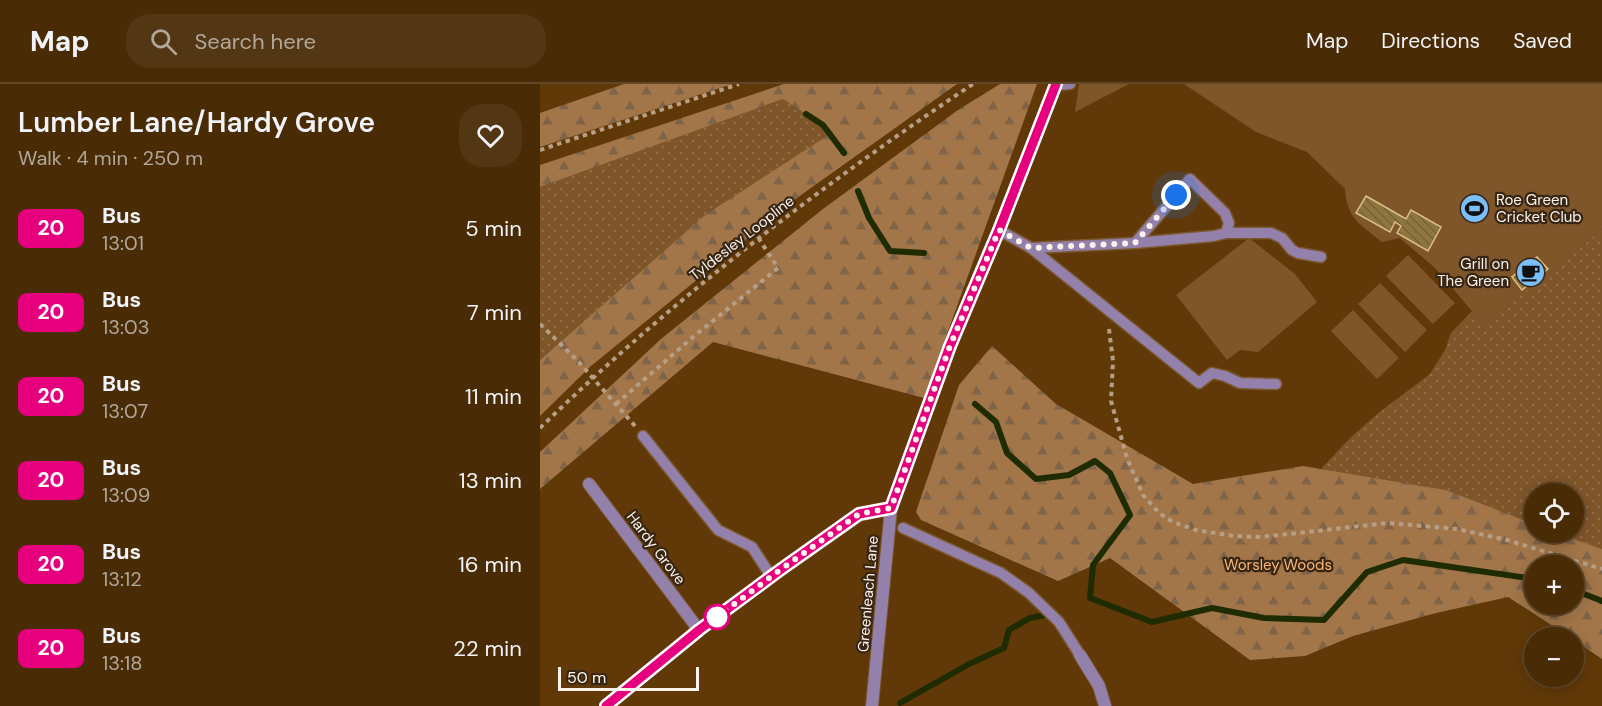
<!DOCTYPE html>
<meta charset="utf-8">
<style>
:root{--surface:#492b06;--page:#533714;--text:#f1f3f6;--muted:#b1a79b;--line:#614728}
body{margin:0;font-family:"DM Sans",sans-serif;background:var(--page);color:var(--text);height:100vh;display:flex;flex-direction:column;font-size:22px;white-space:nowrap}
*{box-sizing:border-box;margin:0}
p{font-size:20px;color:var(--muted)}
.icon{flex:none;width:33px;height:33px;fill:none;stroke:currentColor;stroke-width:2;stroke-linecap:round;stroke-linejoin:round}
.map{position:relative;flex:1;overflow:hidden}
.details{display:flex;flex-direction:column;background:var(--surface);width:540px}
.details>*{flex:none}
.badge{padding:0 12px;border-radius:9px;font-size:21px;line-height:39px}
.tools{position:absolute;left:984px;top:399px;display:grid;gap:12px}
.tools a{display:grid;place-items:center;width:60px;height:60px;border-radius:50%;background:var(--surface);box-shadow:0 3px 15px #0003,0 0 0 2px var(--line);font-size:30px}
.scale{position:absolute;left:18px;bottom:15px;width:141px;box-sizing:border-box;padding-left:6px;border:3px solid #fdf3ea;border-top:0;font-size:16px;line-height:21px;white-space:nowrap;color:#fdf3ea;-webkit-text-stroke:4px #382614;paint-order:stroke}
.you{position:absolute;width:30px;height:30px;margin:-15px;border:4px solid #fff;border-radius:50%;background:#1a73e8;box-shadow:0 0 0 9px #1a73e833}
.map>.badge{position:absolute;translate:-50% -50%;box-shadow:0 0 0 3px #fff}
.round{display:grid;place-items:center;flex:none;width:63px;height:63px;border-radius:24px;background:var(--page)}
.overview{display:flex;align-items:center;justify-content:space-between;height:102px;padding:0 18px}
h1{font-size:28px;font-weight:600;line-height:45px}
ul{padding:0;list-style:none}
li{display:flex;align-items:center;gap:18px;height:84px;padding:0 18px}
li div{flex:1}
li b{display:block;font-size:22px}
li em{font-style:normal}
li .badge{min-width:66px;font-weight:700;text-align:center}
header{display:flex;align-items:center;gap:36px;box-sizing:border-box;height:84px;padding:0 30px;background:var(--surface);border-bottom:2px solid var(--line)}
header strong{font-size:28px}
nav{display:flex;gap:33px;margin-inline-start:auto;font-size:21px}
.search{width:420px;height:54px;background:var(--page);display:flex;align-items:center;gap:15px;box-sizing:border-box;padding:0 21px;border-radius:24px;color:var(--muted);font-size:22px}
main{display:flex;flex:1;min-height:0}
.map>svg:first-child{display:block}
</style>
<header>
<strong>Map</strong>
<div class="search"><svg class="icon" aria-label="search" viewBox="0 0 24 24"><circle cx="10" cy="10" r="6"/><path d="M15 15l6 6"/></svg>Search here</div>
<nav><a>Map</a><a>Directions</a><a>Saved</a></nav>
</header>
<main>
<section class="details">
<div class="overview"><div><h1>Lumber Lane/Hardy Grove</h1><p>Walk · 4 min · 250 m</p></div><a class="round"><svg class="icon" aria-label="heart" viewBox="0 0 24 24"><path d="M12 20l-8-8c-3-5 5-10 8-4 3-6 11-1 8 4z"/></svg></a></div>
<ul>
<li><span class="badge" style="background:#e6007e;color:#fff">20</span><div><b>Bus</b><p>13:01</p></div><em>5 min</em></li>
<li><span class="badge" style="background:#e6007e;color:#fff">20</span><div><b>Bus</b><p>13:03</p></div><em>7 min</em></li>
<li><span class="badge" style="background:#e6007e;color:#fff">20</span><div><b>Bus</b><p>13:07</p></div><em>11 min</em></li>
<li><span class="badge" style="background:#e6007e;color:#fff">20</span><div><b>Bus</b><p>13:09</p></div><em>13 min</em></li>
<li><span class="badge" style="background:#e6007e;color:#fff">20</span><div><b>Bus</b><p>13:12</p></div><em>16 min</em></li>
<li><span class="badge" style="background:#e6007e;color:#fff">20</span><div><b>Bus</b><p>13:18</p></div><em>22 min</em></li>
</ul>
</section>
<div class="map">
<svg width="1062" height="622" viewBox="0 0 1062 622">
<defs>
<pattern id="grass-dots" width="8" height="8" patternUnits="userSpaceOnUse" patternTransform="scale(1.5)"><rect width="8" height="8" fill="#7f552a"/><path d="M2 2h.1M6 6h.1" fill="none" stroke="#926e49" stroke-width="1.8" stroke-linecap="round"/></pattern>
<pattern id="forest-firs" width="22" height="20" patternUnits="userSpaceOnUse" patternTransform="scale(1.5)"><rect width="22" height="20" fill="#a37649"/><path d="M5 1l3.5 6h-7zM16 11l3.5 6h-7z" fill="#806448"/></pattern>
<pattern id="building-back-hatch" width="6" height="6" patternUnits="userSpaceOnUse" patternTransform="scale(1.5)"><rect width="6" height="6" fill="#90763c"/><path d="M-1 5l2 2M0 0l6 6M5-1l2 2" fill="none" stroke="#716240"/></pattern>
</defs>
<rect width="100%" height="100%" fill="#613908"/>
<!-- grass -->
<g fill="url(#grass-dots)">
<polygon points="243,15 293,48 165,131 0,276 0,103"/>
<polygon points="1062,145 1062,465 1017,449 1034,448 1034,410 994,410 994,440 906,406 781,385 809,355 837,330 890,290 905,266 911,249 932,227 945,241"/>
</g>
<!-- forest -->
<g fill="url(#forest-firs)" fill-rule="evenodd">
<polygon points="84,0 192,0 0,63 0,29"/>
<polygon points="244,0 417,0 261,111 51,282 0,332 0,276 165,131 293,48 243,15 0,103 0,81"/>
<polygon points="460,0 497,0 384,314 173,258 0,405 0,368 121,255 283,125 418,26"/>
<path d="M452,262L516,320L653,400L763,382L906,406L994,440V448L1017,449L1062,465V575L1034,556V554L1030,553L968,513L896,529L813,552L765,572L710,576L570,474L518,497L381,436L376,428L419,301ZM994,482H1034V520H994Z"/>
</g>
<!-- garden -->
<g fill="#7f552a">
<polygon points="539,0 589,0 535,28"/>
<path d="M644,0H1062V145L945,242L895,184L860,154L842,158C820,140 807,135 805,105L767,68L716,48Z"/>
<polygon points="709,154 755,190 777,218 718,268 700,266 687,276 636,211"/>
<polygon points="868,171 915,219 893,240 846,192"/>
<polygon points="840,199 887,246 865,268 818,220"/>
<polygon points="813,226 859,274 837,295 791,247"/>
</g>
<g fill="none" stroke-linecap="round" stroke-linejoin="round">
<!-- stream -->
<g stroke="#1f2b01" stroke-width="6">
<polyline points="266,30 283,41 304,69"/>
<polyline points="318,107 329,134 350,167 384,169"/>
<polyline points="435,320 456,338 467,369 496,395 529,391 555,377 570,389 590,431 553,481 550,514 612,538 672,524 724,534 784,536 827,488 863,476 994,495"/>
<polyline points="1034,506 1062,517"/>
<polyline points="360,619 429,580 464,564 469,546 490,534 505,531"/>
</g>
</g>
<!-- building -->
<g fill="url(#building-back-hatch)" stroke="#ddc086" stroke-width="1.5">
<polygon points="826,112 866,135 871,126 901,143 888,167 857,149 861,142 855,138 850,148 816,129"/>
<polygon points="997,173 1008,185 982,206 972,193"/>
</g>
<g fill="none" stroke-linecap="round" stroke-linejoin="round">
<defs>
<g id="service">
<polyline points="516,1 530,0"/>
<polyline points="459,146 491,164 659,299 672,289 685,292 700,299 736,300"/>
<polyline points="686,149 731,149 742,154 752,166 758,169 781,173"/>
<polyline points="491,164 595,159 650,95 685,129 689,139 686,149 674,152 595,159"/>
<polyline points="103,352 178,446 212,463 231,492"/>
<polyline points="363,444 461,489 489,509 519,538 540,571"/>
</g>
<g id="minor">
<polyline points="49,400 159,546"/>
<polyline points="540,571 559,602 565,622"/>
<polyline points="66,622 159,546 240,486 319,431 351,424"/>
</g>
<polyline id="tertiary" points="332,622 351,424 410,262 459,146 516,0"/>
</defs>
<!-- service casing -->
<use href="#service" stroke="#7a572c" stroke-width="13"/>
<!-- minor casing -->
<use href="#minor" stroke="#7a572c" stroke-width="14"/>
<!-- tertiary casing -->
<use href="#tertiary" stroke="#7a572c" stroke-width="14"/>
<!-- path -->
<g stroke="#b69f84" stroke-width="4" stroke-dasharray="4.5 4.5" stroke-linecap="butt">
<polyline points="0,66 199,0"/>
<polyline points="0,240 37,276 95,342"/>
<polyline points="569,245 573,277 571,317 587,374 603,411 619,429 633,438 656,446 694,452 721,453 848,439 917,445 967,456 1062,485"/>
<polyline points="76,320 153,253 238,184 219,155"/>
<path d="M0,344C132,216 280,102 433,0"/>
</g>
<!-- service -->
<use href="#service" stroke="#9481ab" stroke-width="10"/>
<!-- minor -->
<use href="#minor" stroke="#9481ab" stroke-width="12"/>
<!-- tertiary -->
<use href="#tertiary" stroke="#9481ab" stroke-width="12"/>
</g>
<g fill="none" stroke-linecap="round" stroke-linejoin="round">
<defs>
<polyline id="line" points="66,622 159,546 240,486 319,430 351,424 410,262 459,146 516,0"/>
</defs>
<!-- line casing -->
<use href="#line" stroke="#fff" stroke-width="14"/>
<!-- line -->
<use href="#line" stroke="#e6007e" stroke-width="9"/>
<!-- walk -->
<polyline stroke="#fdf3ea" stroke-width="6" stroke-dasharray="0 10.8" points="177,533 240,486 319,430 351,424 410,262 459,146 491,164 595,159 636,111"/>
</g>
<!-- icons -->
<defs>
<symbol id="stadium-disc" viewBox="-11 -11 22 22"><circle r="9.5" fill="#7abff8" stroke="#382614"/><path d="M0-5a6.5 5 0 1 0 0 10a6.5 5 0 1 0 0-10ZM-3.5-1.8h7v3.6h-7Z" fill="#111"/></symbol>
<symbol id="cafe-disc" viewBox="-11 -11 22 22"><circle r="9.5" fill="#7abff8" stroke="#382614"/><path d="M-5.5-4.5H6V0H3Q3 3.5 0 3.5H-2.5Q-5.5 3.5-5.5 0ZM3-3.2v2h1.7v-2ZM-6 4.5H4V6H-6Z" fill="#111"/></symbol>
</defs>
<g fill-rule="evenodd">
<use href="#stadium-disc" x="918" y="108" width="33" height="33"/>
<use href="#cafe-disc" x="974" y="172" width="33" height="33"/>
</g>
<!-- markers -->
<circle fill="#fff" stroke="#e6007e" stroke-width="3" cx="177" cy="533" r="12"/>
<g text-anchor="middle" stroke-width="4.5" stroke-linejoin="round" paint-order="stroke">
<!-- poi labels -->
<g font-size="15" fill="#fdf3ea" stroke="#382614" text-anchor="start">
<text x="956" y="121">Roe Green<tspan x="956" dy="17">Cricket Club</tspan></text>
<text x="969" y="185" text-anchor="end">Grill on<tspan x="969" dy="17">The Green</tspan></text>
</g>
<!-- street labels -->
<g font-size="15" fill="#fdf3ea" stroke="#382614">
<text transform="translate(202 154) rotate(-38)" y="5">Tyldesley Loopline</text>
<text transform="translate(116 464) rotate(53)" y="5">Hardy Grove</text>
<text transform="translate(328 510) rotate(-85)" y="5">Greenleach Lane</text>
</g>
<!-- park labels -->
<g font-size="15" fill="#fbb876" stroke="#382614">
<text x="738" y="486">Worsley Woods</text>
</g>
</g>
</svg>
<div class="tools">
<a><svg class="icon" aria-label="locate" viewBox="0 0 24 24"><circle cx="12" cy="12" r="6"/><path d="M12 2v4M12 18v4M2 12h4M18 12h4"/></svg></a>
<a>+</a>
<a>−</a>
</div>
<div class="scale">50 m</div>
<div class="you" style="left:636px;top:111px"></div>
</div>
</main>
